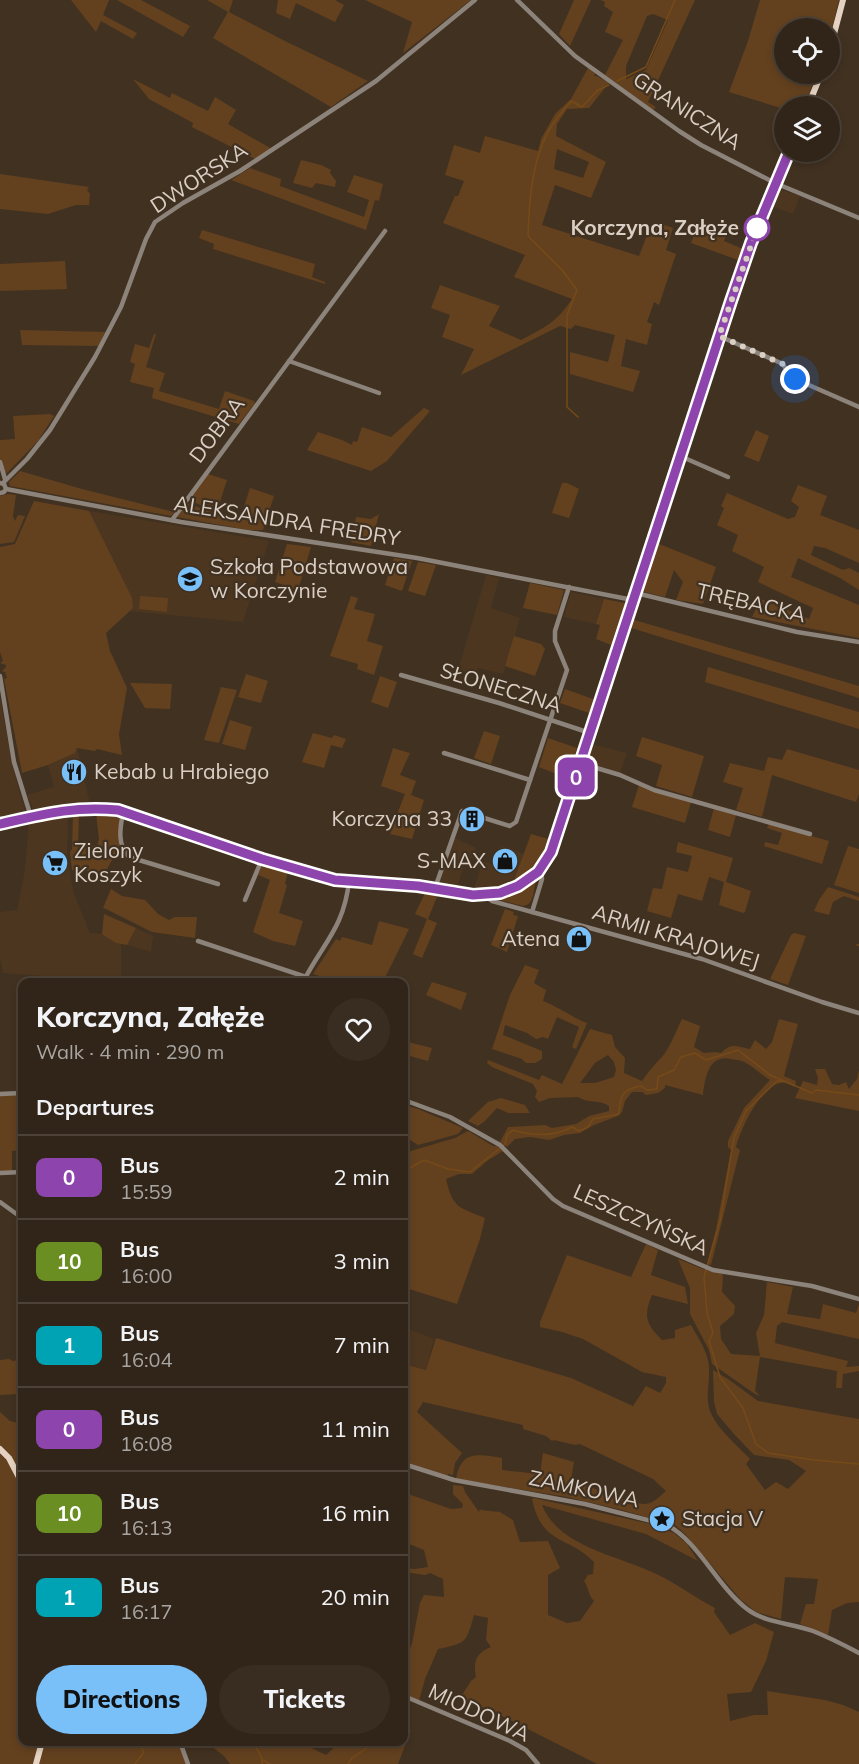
<!DOCTYPE html>
<meta charset="utf-8">
<style>
:root{--surface:#312519;--page:#392d22;--text:#f1f3f6;--muted:#a8a5a2;--line:#4c4238;--accent:#79bff8}
body{margin:0;font-family:Mulish,sans-serif;background:var(--page);color:var(--text);height:100vh;display:flex;flex-direction:column;font-size:22px;white-space:nowrap}
*{box-sizing:border-box;margin:0}
p{font-size:20px;color:var(--muted)}
.icon{flex:none;width:33px;height:33px;fill:none;stroke:currentColor;stroke-width:2;stroke-linecap:round;stroke-linejoin:round}
.map{position:relative;flex:1;overflow:hidden}
.details{position:absolute;left:18px;top:978px;width:390px;height:768px;display:flex;flex-direction:column;background:var(--surface);border-radius:12px;box-shadow:0 3px 9px #0003,0 0 0 2px var(--line)}
.details>*{flex:none}
.badge{padding:0 12px;border-radius:9px;font-size:21px;line-height:39px}
.fabs{position:absolute;left:774px;top:18px;display:grid;gap:12px}
.fabs a{display:grid;place-items:center;width:66px;height:66px;border-radius:50%;background:var(--surface);box-shadow:0 3px 9px #0003,0 0 0 2px var(--line);font-size:30px}
.you{position:absolute;width:30px;height:30px;margin:-15px;border:4px solid #fff;border-radius:50%;background:#1a73e8;box-shadow:0 0 0 9px #1a73e833}
.map>.badge{position:absolute;translate:-50% -50%;box-shadow:0 0 0 3px #fff}
h2{padding:0 18px;font-size:22px;line-height:54px}
.round{display:grid;place-items:center;flex:none;width:63px;height:63px;border-radius:32px;background:var(--page)}
.head{display:flex;align-items:center;justify-content:space-between;height:102px;padding:0 18px}
h1{font-size:28px;font-weight:800;line-height:45px}
.button{display:flex;gap:12px;margin-top:auto;padding:12px 18px}
.button a{flex:1;height:69px;border-radius:36px;background:var(--accent);color:#111;font-size:24px;font-weight:800;line-height:69px;text-align:center}
.button a+a{background:var(--page);color:var(--text)}
ul{padding:0;list-style:none}
li{display:flex;align-items:center;gap:18px;height:84px;padding:0 18px;border-top:2px solid var(--line)}
li div{flex:1}
li b{display:block;font-size:22px}
li em{font-style:normal}
li .badge{min-width:66px;font-weight:700;text-align:center}
.map>svg:first-child{display:block}
</style>
<div class="map">
<svg width="859" height="1764" viewBox="0 0 859 1764">
<rect width="100%" height="100%" fill="#413121"/>
<!-- built -->
<g fill="#4c3620">
<polygon points="778,189 800,196 793,214 771,206"/>
<polygon points="89,511 269,541 243,622 128,611"/>
<polygon points="486,575 499,578 491,608 520,618 503,674 478,668 476,676 458,670"/>
<polygon points="571,592 604,599 596,624 564,617"/>
<polygon points="0,697 13,768 25,811 24,815 0,820"/>
<polygon points="592,744 627,753 620,773 586,763"/>
<polygon points="77,748 90,804 66,805 38,811 33,808 27,795 54,787 48,765 75,753"/>
<polygon points="62,815 68,818 67,859 74,894 90,933 103,934 121,944 121,982 3,973 0,959 0,912 17,910 25,870 29,822"/>
<polygon points="453,837 476,848 473,858 467,857 457,887 439,883"/>
<polygon points="501,845 524,854 513,883 493,889 474,888 483,861 494,865"/>
<polygon points="136,928 153,936 151,952 127,945"/>
<polygon points="404,1327 434,1339 426,1370 404,1364"/>
</g>
<!-- green -->
<g fill="#63411f" fill-rule="evenodd">
<polygon points="71,0 109,0 103,15 137,33 133,39 101,21 96,32"/>
<polygon points="117,0 141,0 190,26 183,37"/>
<polygon points="207,0 233,0 229,12 287,42 368,81 331,107 213,38 228,12"/>
<polygon points="278,0 335,0 344,5 335,22 296,3 290,19 276,13"/>
<polygon points="365,0 471,0 403,53 412,22"/>
<polygon points="574,0 591,0 570,46 559,34"/>
<path d="M601,0H695L648,102L656,107L653,110L605,75L623,40L605,32L613,12L604,6L605,2ZM653,14L668,20L646,70L626,79V66L647,16Z"/>
<polygon points="760,0 839,0 830,37 830,28 784,28 784,74 817,74 804,106 784,106 784,109 729,92 748,41"/>
<path d="M588,68L595,73L594,76H597L609,83L589,108L567,109L557,124L556,136L606,162L591,198L555,185L542,225L639,256L649,230L656,222L673,228L666,250L676,254L659,305L654,302L647,322L652,324L647,345L626,339L621,366L640,371L633,392L570,374V352L608,362L615,335L575,325L571,329L560,326L461,375L474,349L442,337L450,315L431,308L440,285L500,306L489,326L521,340C545,327 556,323 572,299L514,277L525,255L443,223L455,196H458L464,181L445,175L454,145L480,153L485,136L538,151L541,139L555,114L571,99ZM557,149L589,162L583,178L554,169Z"/>
<polygon points="133,79 170,98 172,93 208,111 215,97 236,110 228,124 272,149 255,159 192,127 193,123 149,99"/>
<polygon points="301,160 321,165 331,170 330,173 336,181 335,187 316,183 312,188 293,183"/>
<polygon points="250,168 281,179 280,186 364,217 369,200 347,192 354,175 383,184 379,201 375,200 366,230 231,180"/>
<polygon points="0,174 89,187 87,190 90,194 89,205 76,205 48,214 0,209"/>
<polygon points="698,224 726,235 724,241 743,249 738,260 691,243"/>
<polygon points="202,230 315,264 312,277 325,282 325,284 213,249 214,244 199,238"/>
<polygon points="65,261 67,289 0,291 0,264"/>
<polygon points="20,330 105,332 99,346 22,345"/>
<polygon points="154,334 156,334 146,367 165,373 159,391 219,409 225,391 254,401 255,403 239,424 152,398 154,388 130,382 135,364 130,362 135,344 149,348"/>
<polygon points="424,408 430,411 387,461 371,471 307,450 318,432 342,440 352,445 353,441 357,442 362,427 391,437"/>
<polygon points="50,414 54,416 38,441 6,474 0,459 0,440 15,439 13,416"/>
<polygon points="756,430 769,436 759,462 744,456"/>
<polygon points="20,471 82,489 174,512 171,516 10,486 9,482"/>
<polygon points="208,474 227,480 217,511 188,500"/>
<polygon points="562,483 567,483 579,489 569,518 552,513"/>
<polygon points="798,485 827,496 820,515 859,530 859,563 825,548 814,546 811,555 843,570 849,568 859,573 859,590 840,578 798,558 791,577 859,605 859,638 752,617 761,599 809,619 813,608 758,582 764,567 732,551 738,535 717,525 724,508 721,506 727,493 788,519 795,517 799,507 791,501"/>
<polygon points="250,488 274,496 263,530 248,530 177,517 186,503 231,519 234,517 240,519"/>
<polygon points="8,494 16,495 13,516 15,521 18,515 25,516 14,542 0,544 0,496"/>
<polygon points="34,501 89,511 132,598 133,608 106,633 110,651 127,688 119,734 122,755 97,749 95,751 77,748 75,753 48,765 22,773 4,679 7,678 5,672 2,671 6,667 6,665 0,663 3,661 0,652 0,547 15,544"/>
<polygon points="379,514 371,546 351,542 356,517 371,519"/>
<polygon points="657,543 716,567 703,604 676,600 683,582 674,570 665,597 645,592 641,588 653,560"/>
<polygon points="287,544 311,547 298,590 275,582"/>
<polygon points="394,558 412,561 402,591 385,585"/>
<polygon points="418,562 436,565 425,596 408,591"/>
<polygon points="530,583 564,590 557,615 523,608"/>
<polygon points="140,596 168,598 167,612 139,609"/>
<polygon points="351,596 358,598 354,609 375,614 367,641 383,646 374,675 357,669 358,664 330,656"/>
<polygon points="604,599 625,603 611,645 596,639 600,625 596,624"/>
<polygon points="631,619 859,686 859,698 628,627"/>
<polygon points="514,636 541,644 545,649 535,676 505,666"/>
<polygon points="708,667 859,712 859,729 705,682"/>
<polygon points="246,674 268,681 261,703 238,697"/>
<polygon points="380,676 397,682 388,708 371,702"/>
<polygon points="130,683 172,684 170,709 145,708"/>
<polygon points="221,687 237,690 219,743 204,740"/>
<polygon points="565,689 593,699 589,713 560,703"/>
<polygon points="230,720 252,727 245,750 222,744"/>
<polygon points="484,731 500,736 491,764 474,758"/>
<polygon points="313,733 332,738 334,735 346,739 342,748 331,745 324,768 302,762"/>
<polygon points="642,737 704,756 692,797 656,786 662,765 636,756"/>
<polygon points="548,738 577,748 567,778 539,767"/>
<polygon points="393,748 410,753 400,775 416,781 411,795 424,800 412,839 390,834 396,820 400,815 397,814 405,794 381,786"/>
<polygon points="787,749 859,770 859,794 856,802 772,775 762,817 736,810 743,788 723,782 730,763 764,771 768,757 782,760"/>
<polygon points="639,785 691,802 685,823 632,807"/>
<polygon points="714,808 736,815 730,837 708,830"/>
<polygon points="79,814 78,845 97,846 99,839 96,814 119,816 119,847 105,873 72,870 70,852 72,849 73,815"/>
<polygon points="769,824 829,841 822,864 764,846 765,842 778,845 782,833 767,828"/>
<path d="M531,834L548,839C542,859 531,872 513,883Z"/>
<polygon points="678,842 733,858 726,882 751,891 745,912 743,913 719,905 724,882 709,877 702,901 678,894 671,918 647,911 653,888 662,889 667,867 688,872 692,856 676,852"/>
<polygon points="848,846 859,849 859,893 834,885"/>
<polygon points="263,863 288,871 285,884 287,885 279,913 303,921 295,946 273,941 253,932 270,880 258,875"/>
<path d="M534,879L537,880C532,889 536,904 523,906L496,899L497,897L519,889Z"/>
<polygon points="828,887 859,897 859,901 844,896 833,902 829,915 814,911 819,900"/>
<polygon points="111,889 122,896 145,900 158,914 169,920 175,917 197,917 195,938 152,932 106,909 103,908"/>
<polygon points="427,890 439,892 428,919 437,923 422,958 413,954 427,919 415,914 425,893 423,892"/>
<polygon points="505,909 514,912 513,915 518,916 507,952 491,945"/>
<polygon points="104,914 136,928 127,945 116,943 102,934"/>
<polygon points="379,921 409,929 383,982 338,982 313,974 336,939 340,941 342,937 372,945"/>
<polygon points="794,933 806,936 788,985 770,979 791,935"/>
<path d="M525,965L539,970L534,983L546,990L543,1001C559,1007 571,1017 587,1023L576,1049L572,1047L579,1027L557,1017L548,1039L543,1037L536,1039L527,1033L505,1025L503,1035L542,1051V1059L535,1063H526L522,1059L492,1049L510,995Z"/>
<polygon points="432,982 467,993 461,1010 426,995"/>
<path d="M682,1019L700,1026L694,1047L704,1053L715,1052L721,1053C732,1042 737,1047 750,1049L755,1040L766,1049L772,1042L779,1019L798,1024L784,1076L796,1081L795,1087C792,1086 789,1084 786,1083C763,1079 740,1130 736,1147L740,1150L711,1265L707,1264L716,1229L731,1150L728,1147V1141L744,1108L770,1080C761,1075 754,1067 746,1063C742,1060 736,1060 731,1059C709,1054 705,1077 703,1095L665,1085V1088L658,1093L646,1095L642,1092H632L625,1101L622,1112L618,1116L594,1125L580,1133L564,1135L549,1140L530,1137L515,1139L507,1147L500,1142L508,1127L545,1125L552,1128L576,1124L589,1116L609,1111V1106C600,1099 588,1104 578,1097L550,1098L539,1102L535,1097L537,1091L533,1084L492,1067L487,1063L488,1060L539,1080L542,1075L562,1084L590,1029L612,1035L615,1047L625,1058L624,1073L642,1081C648,1072 654,1065 661,1058C670,1048 676,1031 682,1019ZM608,1055L614,1062L616,1070L614,1077L595,1083H580L595,1063Z"/>
<polygon points="404,1041 432,1048 428,1061 406,1055 404,1059"/>
<polygon points="815,1069 825,1069 832,1084 839,1085 846,1082 849,1089 857,1079 859,1070 859,1111 795,1098 803,1081 817,1085 818,1078"/>
<polygon points="22,1094 22,1150 12,1151 12,1171 0,1171 0,1095"/>
<polygon points="501,1098 525,1105 530,1113 508,1113 497,1108 485,1121 478,1126 468,1121 488,1102"/>
<polygon points="404,1105 418,1109 463,1128 458,1134 418,1145 404,1136"/>
<path d="M468,1131L493,1146H497L503,1151L487,1161L472,1174H459L446,1179C453,1209 459,1207 485,1218L480,1239L457,1304L409,1289H404V1153L455,1138Z"/>
<path d="M646,1244L658,1250L651,1275L685,1287L688,1304L652,1295C643,1316 646,1324 662,1340L675,1338V1330L691,1325C698,1338 709,1353 709,1368C710,1383 705,1397 710,1411C717,1429 737,1445 750,1459L746,1464L765,1490L776,1482L788,1489L806,1471L789,1460L754,1455L734,1434L717,1414L714,1402L713,1370L728,1379L758,1401L859,1419V1602L847,1603L832,1610L828,1635L800,1624L806,1604H814L818,1579L785,1577L781,1619L756,1612L740,1599L686,1535L675,1525L618,1509L567,1497L456,1479C461,1450 478,1454 502,1458V1470L540,1474L543,1453L574,1462L571,1480C586,1485 634,1505 646,1504C654,1503 660,1496 666,1491L653,1479L580,1444L575,1445L554,1440L552,1441L546,1436L523,1429V1425L423,1402L417,1412L462,1453L455,1463L453,1475L448,1474L447,1477L404,1461V1364L426,1370L436,1338L571,1378L633,1406L646,1386L660,1393L666,1383V1377L642,1372L583,1339L562,1332L540,1327V1322L567,1255L631,1277Z"/>
<polygon points="678,1259 703,1269 723,1274 722,1292 735,1306 734,1314 720,1326 721,1339 731,1354 760,1356 756,1333 764,1315 767,1282 793,1287 787,1314 820,1319 823,1304 856,1313 859,1304 859,1339 782,1322 777,1326 775,1343 848,1361 846,1367 859,1366 859,1371 843,1374 842,1388 836,1388 837,1371 760,1357 755,1391 760,1396 755,1394 712,1364 709,1350 690,1314 690,1288"/>
<polygon points="9,1359 13,1361 22,1359 22,1397 20,1397 19,1394 0,1395 0,1360"/>
<polygon points="0,1412 10,1421 22,1424 22,1742 178,1742 186,1764 0,1764"/>
<path d="M404,1468L408,1470V1494L451,1509L462,1508L463,1504L453,1494V1485L463,1486L465,1492L479,1512L480,1509L481,1510L500,1512L513,1520L520,1542L548,1541L560,1568L548,1575V1615L567,1623L580,1621L594,1601C588,1595 589,1588 584,1581L588,1575L593,1574L594,1562C568,1535 542,1546 532,1499L534,1498L655,1525L674,1533L687,1544L698,1561L646,1534L542,1505C558,1546 615,1555 652,1572C675,1582 694,1597 715,1608L714,1612L730,1635L755,1623L774,1632L766,1661L751,1692L727,1694L730,1721L754,1715H768L767,1691L825,1700L843,1705L859,1712V1764H597L498,1714L460,1698L471,1681L476,1677C473,1661 476,1653 491,1647L486,1640L488,1618L474,1615C466,1643 467,1643 438,1649L425,1679L419,1701L404,1694V1667L412,1643L420,1603L424,1595L444,1597L443,1579L430,1573L425,1575L405,1572V1568L415,1569L428,1567L424,1550L404,1542Z"/>
<polygon points="404,1727 411,1730 398,1764 230,1764 224,1756 206,1742 304,1742 303,1744 326,1755 340,1742 404,1742"/>
</g>
<g fill="none" stroke-linecap="round" stroke-linejoin="round">
<!-- stream -->
<g stroke="#764a18" stroke-width="1.5">
<polyline points="617,81 646,67 675,0"/>
<path d="M578,417L567,407V315L577,290L562,270L528,236C529,202 532,157 551,127C556,118 564,110 571,101L582,107L598,90L609,85"/>
<polyline points="857,945 859,945"/>
<polyline points="784,1081 777,1081 746,1111 734,1138 720,1221 704,1277 707,1312 713,1333 709,1341 720,1377 743,1408 756,1444 768,1453 814,1460 859,1464"/>
<path d="M404,1170H406L424,1160L448,1169L470,1172L505,1144L507,1135L513,1130C533,1136 554,1137 572,1127L579,1131L588,1127L593,1119L619,1114C620,1096 622,1089 641,1086L647,1090L657,1089L658,1077L674,1070L681,1057L695,1053L706,1060L738,1050L770,1075L812,1093L816,1090L859,1095"/>
<polyline points="404,1425 405,1426"/>
<polyline points="133,1742 140,1745 144,1752 135,1764"/>
<path d="M255,1742C255,1750 264,1756 262,1764"/>
<polyline points="263,1760 270,1764"/>
<polyline points="348,1764 352,1758 376,1742"/>
</g>
<!-- minor -->
<g stroke="#8c837b" stroke-width="4.5">
<polyline points="517,0 575,56 679,131 701,145 775,183 859,218"/>
<polyline points="719,336 783,364 790,377 795,379 859,407"/>
<polyline points="289,361 379,393"/>
<polyline points="680,456 728,477"/>
<polyline points="0,462 5,479"/>
<polyline points="0,483 4,484 6,489 4,492 0,493"/>
<polyline points="3,483 27,459 50,430 95,357 121,307 146,239 155,222 183,203 240,171 376,81 475,0"/>
<polyline points="6,489 181,522 417,558 633,600"/>
<polyline points="172,520 385,231"/>
<polyline points="636,593 797,632 859,642"/>
<polyline points="401,675 499,703 590,733"/>
<polyline points="0,676 14,762 31,817"/>
<polyline points="444,753 530,780"/>
<polyline points="580,763 620,775 654,790 810,834"/>
<path d="M123,812C120,828 117,845 129,857L218,884"/>
<polyline points="435,888 462,811 510,826 516,822 567,670 555,641 555,631 569,587"/>
<polyline points="483,895 492,901 702,959 822,1002 859,1013"/>
<polyline points="245,900 262,859"/>
<polyline points="532,912 542,879 541,868"/>
<polyline points="198,941 306,977"/>
<path d="M303,982C323,943 344,928 349,881"/>
<polyline points="0,1094 22,1093"/>
<polyline points="404,1100 450,1117 500,1145 553,1199 563,1206 713,1270 812,1286 859,1299"/>
<polyline points="0,1173 22,1172"/>
<polyline points="0,1202 22,1218"/>
<path d="M404,1464L454,1480L585,1504L667,1525C698,1541 717,1586 747,1609C765,1623 791,1623 813,1631C828,1637 844,1645 859,1653"/>
<polyline points="404,1696 510,1741 526,1750 538,1764"/>
<polyline points="180,1742 188,1764"/>
</g>
<!-- major -->
<g stroke="#e5d2c2" stroke-width="6">
<polyline points="830,49 843,0"/>
<polyline points="808,106 821,74"/>
<path d="M0,824C44,814 73,806 118,810L262,859L335,880L435,888L473,895L500,893L518,887L538,871L551,852L731,301L751,243L789,152"/>
<polyline points="0,1449 9,1458 22,1483"/>
<polyline points="36,1764 42,1742"/>
</g>
</g>
<g fill="none" stroke-linecap="round" stroke-linejoin="round">
<defs>
<path id="line" d="M0,824C44,814 73,806 118,810L262,859L335,880L418,886L473,895L500,893L518,886L538,872L551,852L731,301L751,243L789,152"/>
</defs>
<!-- line casing -->
<use href="#line" stroke="#fff" stroke-width="14"/>
<!-- line -->
<use href="#line" stroke="#8e44ad" stroke-width="9"/>
<!-- walk -->
<polyline stroke="#dacfc5" stroke-width="6" stroke-dasharray="0 10.8" points="757,228 759,223 719,336 783,364 790,377 795,379"/>
</g>
<!-- icons -->
<defs>
<symbol id="school-disc" viewBox="-11 -11 22 22"><circle r="9.5" fill="#79bff8" stroke="#413121"/><path d="M0-5L7-2L0 1L-7-2ZM-4 1L0 2.5L4 1V4Q0 6-4 4Z" fill="#111"/></symbol>
<symbol id="restaurant-disc" viewBox="-11 -11 22 22"><circle r="9.5" fill="#79bff8" stroke="#413121"/><path d="M-5-6h1v4h1v-4h1v4h1v-4h1v5L-1.5 .5V6h-2V.5L-5-1ZM5-6V6H3V1.5H1.5Q1.5-4 5-6Z" fill="#111"/></symbol>
<symbol id="building-disc" viewBox="-11 -11 22 22"><circle r="9.5" fill="#79bff8" stroke="#413121"/><path d="M-4-6H4V6H1V3H-1V6H-4ZM-2.5-4.3h1.7v1.8h-1.7ZM.8-4.3h1.7v1.8H.8ZM-2.5-1h1.7V.8h-1.7ZM.8-1h1.7V.8H.8Z" fill="#111"/></symbol>
<symbol id="shop-disc" viewBox="-11 -11 22 22"><circle r="9.5" fill="#79bff8" stroke="#413121"/><path d="M-5-2.5h2.3a2.7 3.5 0 0 1 5.4 0H5L5.5 6h-11ZM-1.5-2.5h3a1.5 2.3 0 0 0-3 0Z" fill="#111"/></symbol>
<symbol id="supermarket-disc" viewBox="-11 -11 22 22"><circle r="9.5" fill="#79bff8" stroke="#413121"/><path d="M-6-5.5h2.5l.6 2H6L4.5 2H-2.5L-4.4-4H-6ZM-1.5 3.2a1.3 1.3 0 1 0 .1 0ZM3 3.2a1.3 1.3 0 1 0 .1 0Z" fill="#111"/></symbol>
<symbol id="sight-disc" viewBox="-11 -11 22 22"><circle r="9.5" fill="#79bff8" stroke="#413121"/><path d="M0-6L1.8-2.2L6-1.7L2.9 1.2L3.7 5.4L0 3.3L-3.7 5.4L-2.9 1.2L-6-1.7L-1.8-2.2Z" fill="#111"/></symbol>
</defs>
<g fill-rule="evenodd">
<use href="#school-disc" x="175" y="564" width="30" height="30"/>
<use href="#restaurant-disc" x="59" y="757" width="30" height="30"/>
<use href="#building-disc" x="457" y="804" width="30" height="30"/>
<use href="#shop-disc" x="490" y="846" width="30" height="30"/>
<use href="#supermarket-disc" x="40" y="848" width="30" height="30"/>
<use href="#shop-disc" x="564" y="924" width="30" height="30"/>
<use href="#sight-disc" x="647" y="1504" width="30" height="30"/>
</g>
<!-- markers -->
<circle fill="#fff" stroke="#8e44ad" stroke-width="3" cx="757" cy="228" r="12"/>
<g text-anchor="middle" stroke-width="4.5" stroke-linejoin="round" paint-order="stroke">
<!-- street labels -->
<g font-size="21" fill="#dacfc5" stroke="#413121">
<text transform="translate(687 111) rotate(33)" y="7">GRANICZNA</text>
<text transform="translate(199 178) rotate(-33)" y="7">DWORSKA</text>
<text transform="translate(217 430) rotate(-53)" y="7">DOBRA</text>
<text transform="translate(287 521) rotate(9)" y="7">ALEKSANDRA FREDRY</text>
<text transform="translate(751 603) rotate(13)" y="7">TRĘBACKA</text>
<text transform="translate(501 688) rotate(17)" y="7">SŁONECZNA</text>
<text transform="translate(676 937) rotate(17)" y="7">ARMII KRAJOWEJ</text>
<text transform="translate(641 1220) rotate(24)" y="7">LESZCZYŃSKA</text>
<text transform="translate(584 1489) rotate(12)" y="7">ZAMKOWA</text>
<text transform="translate(479 1713) rotate(25)" y="7">MIODOWA</text>
</g>
<!-- stop labels -->
<g font-size="21" font-weight="bold" fill="#dacfc5" stroke="#413121" text-anchor="end">
<text x="739" y="235">Korczyna, Załęże</text>
</g>
<!-- poi labels -->
<g font-size="21" fill="#dacfc5" stroke="#413121" text-anchor="start">
<text x="210" y="574">Szkoła Podstawowa<tspan x="210" dy="24">w Korczynie</tspan></text>
<text x="94" y="779">Kebab u Hrabiego</text>
<text x="452" y="826" text-anchor="end">Korczyna 33</text>
<text x="74" y="858">Zielony<tspan x="74" dy="24">Koszyk</tspan></text>
<text x="486" y="868" text-anchor="end">S-MAX</text>
<text x="560" y="946" text-anchor="end">Atena</text>
<text x="682" y="1526">Stacja V</text>
</g>
</g>
</svg>
<div class="fabs">
<a><svg class="icon" aria-label="locate" viewBox="0 0 24 24"><circle cx="12" cy="12" r="6"/><path d="M12 2v4M12 18v4M2 12h4M18 12h4"/></svg></a>
<a><svg class="icon" aria-label="layers" viewBox="0 0 24 24"><path d="M12 4l9 5-9 5-9-5zM3 14l9 5 9-5"/></svg></a>
</div>
<div class="you" style="left:795px;top:379px"></div>
<b class="badge" style="left:576px;top:777px;background:#8e44ad;color:#fff">0</b>
<section class="details">
<div class="head"><div><h1>Korczyna, Załęże</h1><p>Walk · 4 min · 290 m</p></div><a class="round"><svg class="icon" aria-label="heart" viewBox="0 0 24 24"><path d="M12 20l-8-8c-3-5 5-10 8-4 3-6 11-1 8 4z"/></svg></a></div>
<h2>Departures</h2>
<ul>
<li><span class="badge" style="background:#8e44ad;color:#fff">0</span><div><b>Bus</b><p>15:59</p></div><em>2 min</em></li>
<li><span class="badge" style="background:#6b8e23;color:#fff">10</span><div><b>Bus</b><p>16:00</p></div><em>3 min</em></li>
<li><span class="badge" style="background:#00a3b4;color:#fff">1</span><div><b>Bus</b><p>16:04</p></div><em>7 min</em></li>
<li><span class="badge" style="background:#8e44ad;color:#fff">0</span><div><b>Bus</b><p>16:08</p></div><em>11 min</em></li>
<li><span class="badge" style="background:#6b8e23;color:#fff">10</span><div><b>Bus</b><p>16:13</p></div><em>16 min</em></li>
<li><span class="badge" style="background:#00a3b4;color:#fff">1</span><div><b>Bus</b><p>16:17</p></div><em>20 min</em></li>
</ul>
<div class="button"><a>Directions</a><a>Tickets</a></div>
</section>
</div>
